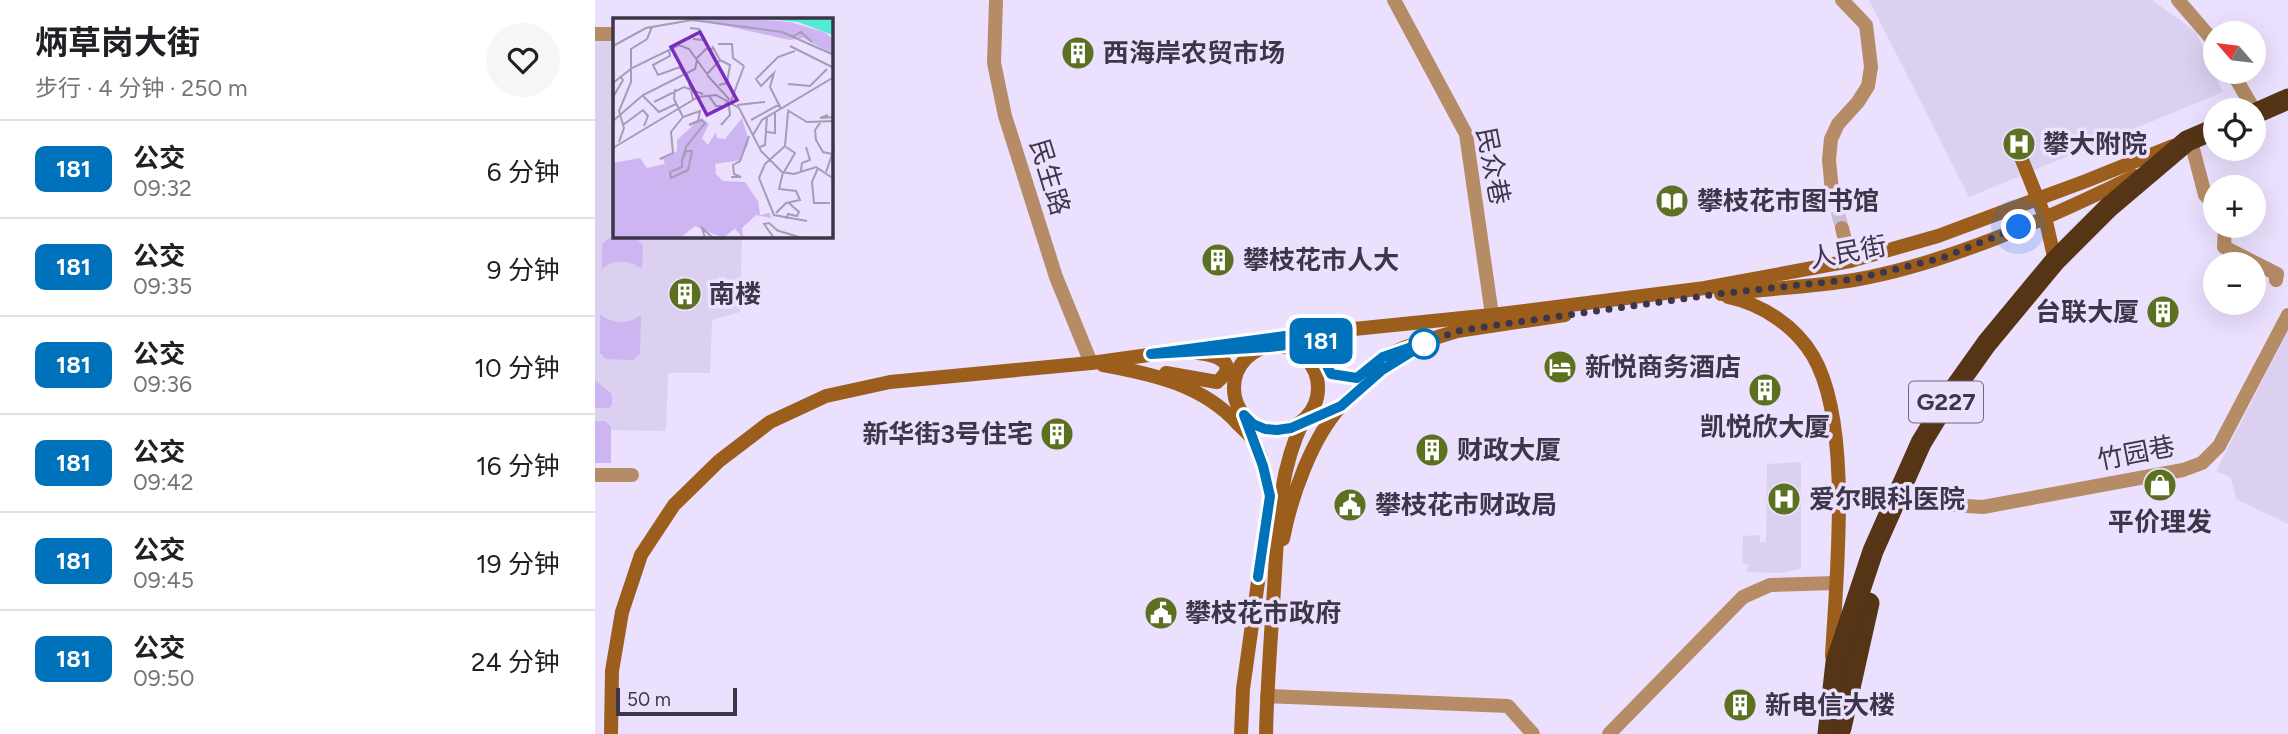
<!DOCTYPE html>
<html lang="zh">
<meta charset="utf-8">
<style>
:root{--surface:#fff;--page:#f6f6f6;--text:#202124;--muted:#757577;--line:#e0e0e0}
body{margin:0;font-family:Figtree,"Noto Sans SC",sans-serif;background:var(--page);color:var(--text);height:100vh;display:flex;flex-direction:column;font-size:26px;white-space:nowrap}
*{box-sizing:border-box;margin:0}
p{font-size:23px;color:var(--muted)}
.icon{flex:none;width:38px;height:38px;fill:none;stroke:currentColor;stroke-width:2;stroke-linecap:round;stroke-linejoin:round}
.map{position:relative;flex:1;overflow:hidden}
.panel{display:flex;flex-direction:column;background:var(--surface);width:595px}
.panel>*{flex:none}
.badge{padding:0 14px;border-radius:10px;font-size:24px;line-height:46px}
.needle{width:46px;rotate:298deg}
.buttons{position:absolute;left:1608px;top:21px;display:grid;gap:14px}
.buttons a{display:grid;place-items:center;width:63px;height:63px;border-radius:50%;background:var(--surface);box-shadow:0 7px 28px #0002;font-size:35px}
.scale{position:absolute;left:21px;bottom:18px;width:121px;box-sizing:border-box;padding-left:7px;border:4px solid #3d3649;border-top:0;font-size:19px;line-height:24px;white-space:nowrap;color:#3d3649;-webkit-text-stroke:5px #ebe0fe;paint-order:stroke}
.you{position:absolute;width:35px;height:35px;margin:-18px;border:5px solid #fff;border-radius:50%;background:#1a73e8;box-shadow:0 0 0 10px #1a73e833}
.map>.badge{position:absolute;translate:-50% -50%;box-shadow:0 0 0 4px #fff}
.round{display:grid;place-items:center;flex:none;width:74px;height:74px;border-radius:37px;background:var(--page)}
.headline{display:flex;align-items:center;justify-content:space-between;height:119px;padding:0 35px}
h1{font-size:33px;font-weight:700;line-height:52px}
ul{padding:0;list-style:none}
li{display:flex;align-items:center;gap:21px;height:98px;padding:0 35px;border-top:2px solid var(--line)}
li div{flex:1}
li b{display:block;font-size:26px}
li em{font-style:normal}
li .badge{min-width:77px;font-weight:700;text-align:center}
main{display:flex;flex:1;min-height:0}
.map>svg:first-child{display:block}
</style>
<main>
<section class="panel">
<div class="headline"><div><h1>炳草岗大街</h1><p>步行 · 4 分钟 · 250 m</p></div><a class="round"><svg class="icon" aria-label="heart" viewBox="0 0 24 24"><path d="M12 20l-8-8c-3-5 5-10 8-4 3-6 11-1 8 4z"/></svg></a></div>
<ul>
<li><span class="badge" style="background:#0072bc;color:#fff">181</span><div><b>公交</b><p>09:32</p></div><em>6 分钟</em></li>
<li><span class="badge" style="background:#0072bc;color:#fff">181</span><div><b>公交</b><p>09:35</p></div><em>9 分钟</em></li>
<li><span class="badge" style="background:#0072bc;color:#fff">181</span><div><b>公交</b><p>09:36</p></div><em>10 分钟</em></li>
<li><span class="badge" style="background:#0072bc;color:#fff">181</span><div><b>公交</b><p>09:42</p></div><em>16 分钟</em></li>
<li><span class="badge" style="background:#0072bc;color:#fff">181</span><div><b>公交</b><p>09:45</p></div><em>19 分钟</em></li>
<li><span class="badge" style="background:#0072bc;color:#fff">181</span><div><b>公交</b><p>09:50</p></div><em>24 分钟</em></li>
</ul>
</section>
<div class="map">
<svg width="1693" height="734" viewBox="0 0 1693 734">
<rect width="100%" height="100%" fill="#ebe0fe"/>
<!-- built -->
<g fill="#dbd0f0">
<polygon points="1274,0 1557,0 1601,32 1628,92 1374,197"/>
<polygon points="19,40 19,236 147,236 145,312 117,320 115,373 73,373 71,431 0,430 0,41"/>
<polygon points="1693,331 1693,524 1641,499 1636,478 1621,471"/>
<polygon points="1206,462 1206,569 1186,573 1152,572 1153,565 1147,563 1148,536 1165,535 1165,542 1171,542 1172,464"/>
</g>
<!-- green -->
<g fill="#cdb5f2">
<path d="M14,238L42,239L48,245L47,269C34,260 20,258 7,269V244Z"/>
<path d="M5,314C17,324 33,325 46,315L45,354L38,360L11,359L5,353Z"/>
<polygon points="0,380 17,394 17,405 14,408 0,408"/>
<polygon points="0,421 10,421 16,427 16,463 0,463"/>
</g>
<g fill="none" stroke-linecap="round" stroke-linejoin="round">
<!-- street-tunnel -->
<polyline stroke="#c8beda" stroke-width="14" stroke-dasharray="14 7" stroke-linecap="butt" points="1237,191 1247,228"/>
<!-- street -->
<g stroke="#b68c66" stroke-width="14">
<polyline points="401,0 399,63 410,116 461,277 496,363"/>
<polyline points="799,0 871,134 897,315"/>
<polyline points="1583,0 1620,43"/>
<polyline points="0,34 19,34"/>
<polyline points="1637,72 1661,113"/>
<polyline points="1598,149 1610,195 1620,204"/>
<polyline points="1237,191 1234,160 1236,139 1243,124 1263,102 1273,86 1276,67 1271,25 1247,0"/>
<polyline points="1630,226 1629,247 1682,274 1681,280"/>
<polyline points="1247,228 1255,261"/>
<polyline points="0,475 37,475"/>
<path d="M1316,495C1340,503 1362,506 1388,507L1588,470L1607,463L1624,446L1693,315"/>
<polyline points="672,696 913,706 938,734"/>
<polyline points="1014,734 1148,597 1175,585 1241,583"/>
</g>
<!-- secondary -->
<g stroke="#9c5e1c" stroke-width="14">
<polyline points="1425,155 1450,217 1460,261 1458,266"/>
<path d="M1126,294C1170,289 1215,287 1259,280C1352,264 1456,217 1540,176"/>
<path d="M1133,297C1167,304 1200,326 1218,356C1258,424 1241,578 1237,656"/>
<polyline points="752,338 734,351 731,364 736,374 762,378 788,357 811,347 862,331 970,315"/>
<circle cx="681" cy="388" r="42"/>
<path d="M508,365C558,374 608,385 643,424C648,429 654,434 658,440C668,456 671,478 675,496L648,689L646,734"/>
<path d="M571,373L622,382C645,363 622,355 603,353"/>
<path d="M688,539C696,497 717,437 747,405C765,386 788,369 810,355"/>
<polyline points="16,734 17,671 27,612 46,555 79,505 124,461 175,422 231,396 295,382 496,363 690,336 897,315 1110,288 1255,261 1343,236 1491,181 1578,146"/>
<path d="M671,734C672,686 676,637 679,589C683,529 682,476 708,421L746,406"/>
</g>
<!-- highway -->
<g stroke="#553515" stroke-width="21">
<polyline points="1659,114 1693,99"/>
<polyline points="1246,728 1274,603"/>
<polyline points="1233,734 1241,662 1278,551 1326,443 1357,392 1392,343 1460,261 1513,208 1592,141 1620,129"/>
</g>
</g>
<g fill="none" stroke-linecap="round" stroke-linejoin="round">
<defs>
<polyline id="line" points="663,577 675,496 668,466 649,415 658,424 670,429 682,430 696,428 746,406 787,370 834,341 788,357 762,378 736,374 731,364 734,351 752,338 674,347 556,354 690,336"/>
</defs>
<!-- line casing -->
<use href="#line" stroke="#fff" stroke-width="16"/>
<!-- line -->
<use href="#line" stroke="#0072bc" stroke-width="10"/>
<!-- walk -->
<polyline stroke="#3d3649" stroke-width="7" stroke-dasharray="0 12.6" points="829,344 862,331 895,326 1122,294 1260,279 1347,258 1424,227"/>
</g>
<!-- icons -->
<defs>
<symbol id="building-disc" viewBox="-11 -11 22 22"><circle r="9.5" fill="#5c7120" stroke="#ebe0fe"/><path d="M-4-6H4V6H1V3H-1V6H-4ZM-2.5-4.3h1.7v1.8h-1.7ZM.8-4.3h1.7v1.8H.8ZM-2.5-1h1.7V.8h-1.7ZM.8-1h1.7V.8H.8Z" fill="#fff"/></symbol>
<symbol id="hospital-disc" viewBox="-11 -11 22 22"><circle r="9.5" fill="#5c7120" stroke="#ebe0fe"/><path d="M-5-5h3v3.5h4V-5h3V5h-3V1.5h-4V5h-3Z" fill="#fff"/></symbol>
<symbol id="library-disc" viewBox="-11 -11 22 22"><circle r="9.5" fill="#5c7120" stroke="#ebe0fe"/><path d="M-6-4Q-3-5.5-.7-3.5V5Q-3 3-6 4ZM6-4Q3-5.5 .7-3.5V5Q3 3 6 4Z" fill="#fff"/></symbol>
<symbol id="hotel-disc" viewBox="-11 -11 22 22"><circle r="9.5" fill="#5c7120" stroke="#ebe0fe"/><path d="M-6-4.5h1.5V1H6V5H4.5V3h-9V5H-6ZM-4 0a1.8 1.8 0 1 1 3.6 0ZM.5 0V-2.5h3Q6-2.5 6 0Z" fill="#fff"/></symbol>
<symbol id="shop-disc" viewBox="-11 -11 22 22"><circle r="9.5" fill="#5c7120" stroke="#ebe0fe"/><path d="M-5-2.5h2.3a2.7 3.5 0 0 1 5.4 0H5L5.5 6h-11ZM-1.5-2.5h3a1.5 2.3 0 0 0-3 0Z" fill="#fff"/></symbol>
<symbol id="civic-disc" viewBox="-11 -11 22 22"><circle r="9.5" fill="#5c7120" stroke="#ebe0fe"/><path d="M-.6-6.5H3V-4.5H.6V-3L4-1V1h2V6H-6V1h2V-1L-.6-3ZM-1.2 2.5V6h2.4V2.5Z" fill="#fff"/></symbol>
</defs>
<g fill-rule="evenodd">
<use href="#building-disc" x="464" y="34" width="38" height="38"/>
<use href="#hospital-disc" x="1405" y="125" width="38" height="38"/>
<use href="#library-disc" x="1058" y="182" width="38" height="38"/>
<use href="#building-disc" x="604" y="241" width="38" height="38"/>
<use href="#building-disc" x="71" y="275" width="38" height="38"/>
<use href="#building-disc" x="1549" y="293" width="38" height="38"/>
<use href="#hotel-disc" x="946" y="348" width="38" height="38"/>
<use href="#building-disc" x="1151" y="371" width="38" height="38"/>
<use href="#building-disc" x="443" y="415" width="38" height="38"/>
<use href="#building-disc" x="818" y="431" width="38" height="38"/>
<use href="#shop-disc" x="1546" y="466" width="38" height="38"/>
<use href="#hospital-disc" x="1170" y="480" width="38" height="38"/>
<use href="#civic-disc" x="736" y="486" width="38" height="38"/>
<use href="#civic-disc" x="547" y="594" width="38" height="38"/>
<use href="#building-disc" x="1126" y="686" width="38" height="38"/>
</g>
<!-- markers -->
<circle fill="#fff" stroke="#0072bc" stroke-width="3.5" cx="829" cy="344" r="14"/>
<g text-anchor="middle" stroke-width="7" stroke-linejoin="round" paint-order="stroke">
<!-- shield labels -->
<rect fill="#ebe0fe" stroke="#71697f" stroke-width="2" x="1314" y="381.5" width="74" height="41" rx="5"/>
<g font-size="24" font-weight="bold" fill="#3d3649">
<text x="1351" y="410">G227</text>
</g>
<!-- poi labels -->
<g font-size="26" font-weight="bold" fill="#3d3649" stroke="#ebe0fe" text-anchor="start">
<text x="508" y="62">西海岸农贸市场</text>
<text x="1448" y="153">攀大附院</text>
<text x="1102" y="210">攀枝花市图书馆</text>
<text x="648" y="269">攀枝花市人大</text>
<text x="114" y="303">南楼</text>
<text x="1544" y="321" text-anchor="end">台联大厦</text>
<text x="990" y="376">新悦商务酒店</text>
<text x="1170" y="436" text-anchor="middle">凯悦欣大厦</text>
<text x="438" y="443" text-anchor="end">新华街3号住宅</text>
<text x="862" y="459">财政大厦</text>
<text x="1214" y="508">爱尔眼科医院</text>
<text x="780" y="514">攀枝花市财政局</text>
<text x="1565" y="531" text-anchor="middle">平价理发</text>
<text x="590" y="622">攀枝花市政府</text>
<text x="1170" y="714">新电信大楼</text>
</g>
<!-- street labels -->
<g font-size="26" fill="#3d3649" stroke="#ebe0fe">
<text transform="translate(898 166) rotate(79)" y="9">民众巷</text>
<text transform="translate(455 177) rotate(73)" y="9">民生路</text>
<text transform="translate(1253 252) rotate(-10)" y="9">人民街</text>
<text transform="translate(1541 453) rotate(-11)" y="9">竹园巷</text>
</g>
</g>
<!-- overview -->
<g transform="translate(18 18)">
<rect width="220" height="220" fill="#ebe0fe"/>
<path d="M57,1H138L177,4L211,14L220,21V36L190,20L177,22L81,1ZM88,100L96,106L89,120L95,127L103,114L104,120L112,121L129,100L136,124L128,142L102,146L103,156L110,163L132,164L145,183L147,197L157,195L158,200L143,197L129,210L130,220L122,211L125,208L110,220L82,208L67,220H0V145L27,140L34,150L52,146L50,141L64,133V122Z" fill="#cdb5f2"/>
<path d="M154,1H220V17L185,4Z" fill="#51ead5"/>
<path fill="none" stroke="#a59cb6" stroke-width="2" d="M77,10L86,11L90,22L80,21M179,19L188,14L199,24M105,26H119L120,40L131,48M0,28L33,10L79,2L169,14L221,37M177,28L221,50M56,32L57,38L40,47L45,57L67,49L71,56M83,41L93,31H102M74,56L80,81M94,56L107,42L99,28M94,57L116,81L112,87M0,65L19,50L66,27L76,31L94,56M175,66L197,68L214,51M106,67L114,65L117,47L107,42M62,71L61,81L70,99L87,93L85,103L76,107L89,102L92,105L73,129L69,143V149L57,154L58,160L75,152L79,133H73L69,142M30,78L46,94L63,86M96,78L103,88H113M0,79L10,62L7,58M118,83L131,48M41,84L71,69L90,76M124,87L152,84M168,91L157,69L161,55L148,68L143,61L165,39L182,33M174,92L194,104L221,103M175,94L172,128L152,146L146,160L161,197L194,203M215,97L207,100L221,99M138,102L167,86M0,103L30,77L82,51L84,42M207,105L202,112L203,122L210,134L219,136M10,107L30,92L35,98L31,108M108,107L117,97L116,88M154,114L162,115V94M140,117L149,102L221,59M6,124L11,110L6,93L18,64V31L34,21L39,9M147,129L152,127L154,98M0,130L85,79L103,77L126,90L148,133L169,154L181,156L203,149L221,161M47,141L60,135L58,114L70,99M205,150L199,164L201,185H217M188,153L189,145L197,142L193,129M171,154L182,135L173,129M213,154L221,131M118,159H128L121,156L120,147L127,143L136,118M163,195L173,185L187,182L183,173L166,171L170,154M173,201L175,196L184,198L186,194L176,185M163,212L189,220M92,220L89,210L100,220M161,220L151,206L156,205L164,212"/>
<path fill="#7b2cbf" fill-opacity="0.15" stroke="#7b2cbf" stroke-width="3.5" d="M87,14L124,82L94,97L58,29Z"/>
<rect width="220" height="220" fill="none" stroke="#3d3649" stroke-width="3.5"/>
</g>
</svg>
<div class="buttons">
<a><svg class="needle" viewBox="-14 -14 28 28"><path d="M0-13l5 13h-10z" fill="#e53935"/><path d="M0 13l5-13h-10z" fill="#757577"/></svg></a>
<a><svg class="icon" aria-label="locate" viewBox="0 0 24 24"><circle cx="12" cy="12" r="6"/><path d="M12 2v4M12 18v4M2 12h4M18 12h4"/></svg></a>
<a>+</a>
<a>−</a>
</div>
<div class="scale">50 m</div>
<div class="you" style="left:1424px;top:227px"></div>
<b class="badge" style="left:726px;top:341px;background:#0072bc;color:#fff">181</b>
</div>
</main>
